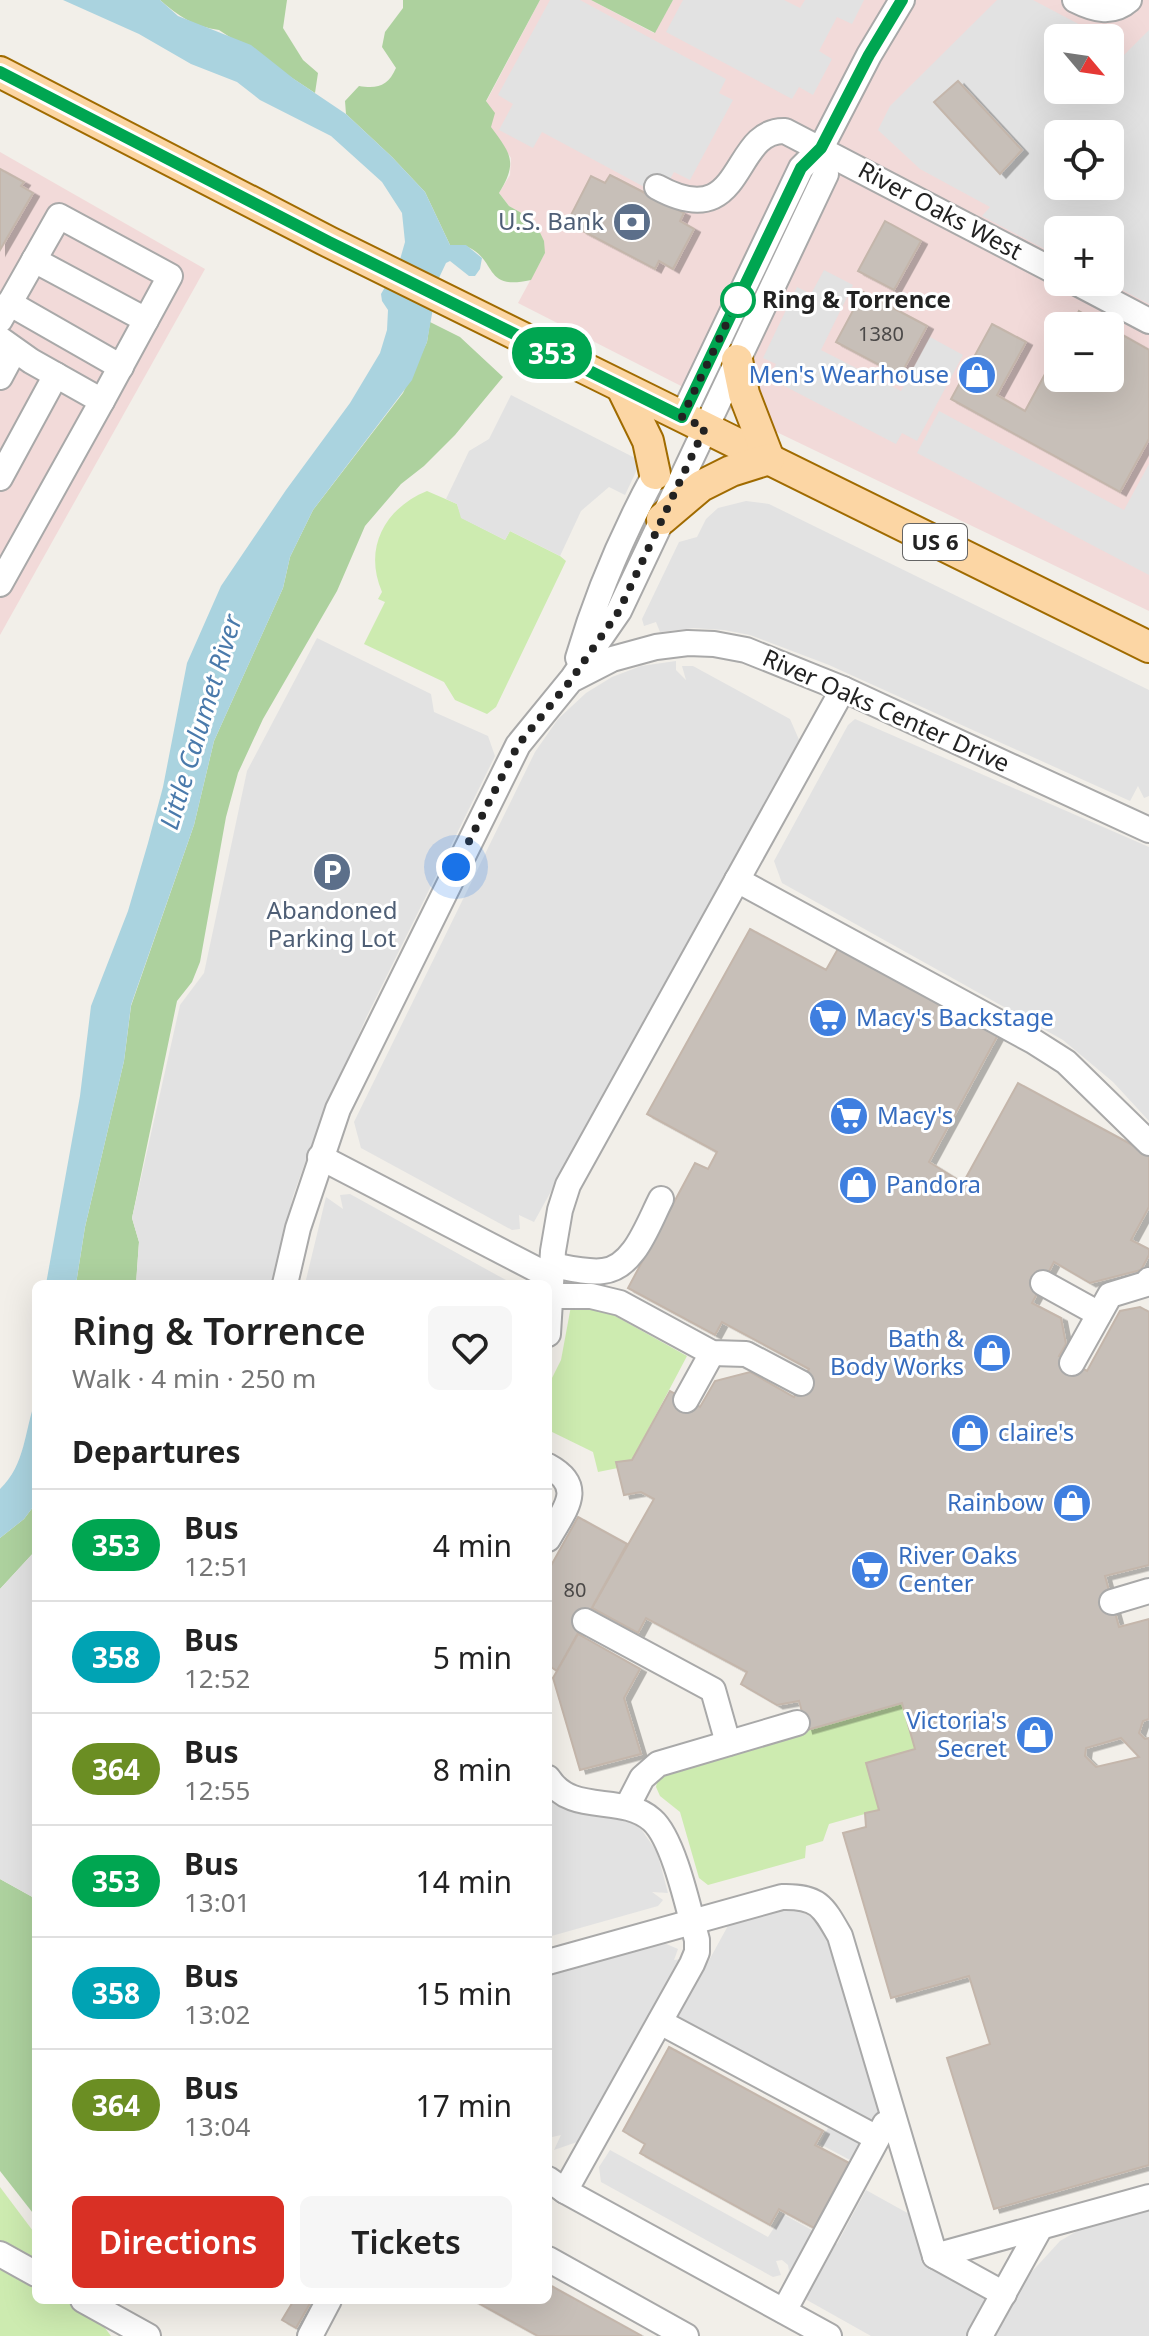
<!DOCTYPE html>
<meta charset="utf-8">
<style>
:root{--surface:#fff;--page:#f6f6f6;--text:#222;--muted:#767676;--line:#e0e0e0;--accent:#d93025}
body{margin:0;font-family:"Noto Sans",sans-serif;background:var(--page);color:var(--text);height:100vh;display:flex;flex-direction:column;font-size:30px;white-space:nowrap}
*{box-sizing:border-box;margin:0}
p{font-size:26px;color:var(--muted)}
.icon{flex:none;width:44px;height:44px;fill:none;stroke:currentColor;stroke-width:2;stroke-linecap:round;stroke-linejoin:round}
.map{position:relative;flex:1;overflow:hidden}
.sheet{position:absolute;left:32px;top:1280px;width:520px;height:1024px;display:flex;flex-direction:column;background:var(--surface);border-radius:12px;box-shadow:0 8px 32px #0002}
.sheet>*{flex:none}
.badge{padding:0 16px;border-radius:26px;font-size:28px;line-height:52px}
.needle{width:52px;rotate:119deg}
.tools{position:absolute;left:1044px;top:24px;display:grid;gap:16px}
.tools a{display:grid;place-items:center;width:80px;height:80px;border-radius:12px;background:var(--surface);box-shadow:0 8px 32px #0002;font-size:40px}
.you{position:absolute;width:40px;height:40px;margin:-20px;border:6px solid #fff;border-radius:50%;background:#1a73e8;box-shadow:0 0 0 12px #1a73e833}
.map>.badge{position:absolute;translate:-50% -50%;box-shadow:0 0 0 4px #fff}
h2{padding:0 40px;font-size:30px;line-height:72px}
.round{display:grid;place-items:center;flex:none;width:84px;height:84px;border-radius:12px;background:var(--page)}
.overview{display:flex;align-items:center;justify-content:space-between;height:136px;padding:0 40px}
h1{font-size:38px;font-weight:600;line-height:60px}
.button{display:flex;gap:16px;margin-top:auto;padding:16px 40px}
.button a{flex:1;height:92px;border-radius:12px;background:var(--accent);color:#fff;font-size:32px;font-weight:600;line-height:92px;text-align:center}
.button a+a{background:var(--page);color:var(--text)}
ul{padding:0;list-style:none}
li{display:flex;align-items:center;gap:24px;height:112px;padding:0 40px;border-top:2px solid var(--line)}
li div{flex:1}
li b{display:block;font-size:30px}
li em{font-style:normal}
li .badge{min-width:88px;font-weight:700;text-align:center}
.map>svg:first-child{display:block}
</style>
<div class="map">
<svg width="1149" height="2336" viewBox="0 0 1149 2336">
<defs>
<filter id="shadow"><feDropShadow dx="6" dy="3.5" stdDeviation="0" flood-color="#0004"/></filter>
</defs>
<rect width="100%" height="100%" fill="#f2efe9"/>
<!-- commercial -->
<g fill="#f2dad9" fill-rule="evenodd">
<path d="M540,0H591L654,33L673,0H1149V611L687,389L518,303L545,253L534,220L509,206L499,193L510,175L511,158L490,127L486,102ZM1058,38H1110V90H1058ZM1058,134H1110V186H1058ZM1058,230H1110V282H1058ZM1058,326H1110V378H1058Z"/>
<polygon points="0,152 205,269 0,635"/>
</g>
<!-- grass -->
<g fill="#cdebb0">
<path d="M427,491L457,504L462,518L505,540L510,531L560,556L566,561L496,707L487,714L455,700L444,682L364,644L385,602L378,599L382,592C363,548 385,508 427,491Z"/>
<polygon points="590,1302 687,1356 632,1460 617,1462 618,1468 598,1472 593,1452 548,1430 548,1386 561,1360 571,1306"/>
<polygon points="902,1703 915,1749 867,1763 879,1810 829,1824 823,1841 806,1846 805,1858 708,1885 699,1878 680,1812 660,1796 656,1787 658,1778 674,1764"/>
<polygon points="0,2187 36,2235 36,2300 84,2300 111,2336 0,2336"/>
</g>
<!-- forest -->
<g fill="#add19e">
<path d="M160,0H287L283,28L303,60L318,73L315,93L219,30C195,27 178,16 160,0Z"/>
<path d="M403,0H540L486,101L495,113L491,127C511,154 518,162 499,193L509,206L534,220L544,241L545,253L531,280C483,291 498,261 468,247C463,244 456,247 450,245L425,192L392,157L346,114L345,101L359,86C378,89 388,86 396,68L382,47L385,32L403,8Z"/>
<polygon points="591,0 673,0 655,33"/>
<polygon points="430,322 460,337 503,377 455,435 424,466 401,484 365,526 337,591 263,719 238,773 226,817 200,962 192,982 177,1001 132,1218 139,1242 136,1284 76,1284 85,1227 124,1061 131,1006 194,825 214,741 283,588 290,557 313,510 403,393 427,342"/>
<polygon points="36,1503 36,1550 0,1589 0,1538 24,1519"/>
<polygon points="0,1879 36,1899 36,2217 0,2171"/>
</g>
<!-- parking -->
<g fill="#e2e2e2" fill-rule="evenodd">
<polygon points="550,0 580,0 726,79 719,93 733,100 690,180 674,172 661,196 542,132 533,148 499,130 513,104 498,95"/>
<polygon points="683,0 784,0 800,8 805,0 864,0 852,24 837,17 819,51 832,59 813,95 799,87 792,99 666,32"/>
<path d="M997,0H1033L1088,29L1097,38H1058V90H1110V51L1119,60L1149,30V304L1107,282H1110V230H1058V256L982,216L990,207L920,169L878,130L890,106ZM1058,134H1110V186H1058Z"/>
<polygon points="824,270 853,285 821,350 901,391 930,337 963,355 917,441 902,433 896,444 769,378 776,364 763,358 797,287 811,294"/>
<polygon points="511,395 641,461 625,495 609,487 581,511 560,556 510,531 505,540 461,518 457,504 446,499 469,451 489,439"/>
<polygon points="939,411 1124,510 1149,464 1149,575 917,453"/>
<polygon points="746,501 769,504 1149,690 1149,796 1144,798 1138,786 1130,801 829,665 750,635 724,630 694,628 660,632 656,622 644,626 642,619 679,542 697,537 706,519 718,508"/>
<polygon points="317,638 431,694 434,712 488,736 495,756 366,1018 314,1138 293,1196 272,1284 136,1284 139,1242 132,1218 180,1005 204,973 247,771"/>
<polygon points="676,661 676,670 686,680 682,666 693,666 790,719 800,742 534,1222 519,1215 520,1229 512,1230 361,1148 354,1122 535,752 558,719 586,693 612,677 641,666"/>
<polygon points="855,719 1149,847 1149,1121 1113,1082 1063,1040 782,883 774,861 848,725"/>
<polygon points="350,1194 513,1284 305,1284 326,1197 343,1209 340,1195"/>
<polygon points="36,1550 36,1899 0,1879 0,1589"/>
<polygon points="548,1794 634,1819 657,1852 668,1893 652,1892 663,1900 658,1906 548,1937"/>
<polygon points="792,1908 812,1917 834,1945 880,2109 852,2161 820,2144 828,2128 666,2039 730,1922"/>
<polygon points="664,1943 678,1949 674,1960 682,1959 583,2140 554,2150 561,2135 548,2138 548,1976"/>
<polygon points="610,2150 768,2237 783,2214 837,2244 866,2190 911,2215 949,2270 975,2264 999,2278 967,2336 871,2336 782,2286 789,2271 788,2265 782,2260 776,2261 781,2275 773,2277 601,2182 599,2167"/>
<polygon points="1149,2210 1149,2336 995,2336 1027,2277 1060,2241 1077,2231"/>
</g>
<!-- water -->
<g fill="#aad3df">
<polygon points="63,0 160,0 178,16 251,45 294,79 346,114 392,157 425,192 450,245 466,245 482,258 480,269 475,276 469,276 450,261 446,263 438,280 427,342 412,380 313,510 290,557 283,588 214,741 194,825 131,1005 124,1061 85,1227 76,1284 46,1284 80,1096 91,1006 128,911 148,843 163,787 187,663 221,586 286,490 350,403 380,353 387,330 388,310 382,301 381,294 399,263 405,242 402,213 382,182 331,136 260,100 237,82 191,64 139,34"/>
<path d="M36,1399V1503L24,1519L0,1538V1489C26,1464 24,1431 36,1399Z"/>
</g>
<!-- building -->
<g fill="#c7bfb8" stroke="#c4b6ab" stroke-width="2" fill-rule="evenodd" filter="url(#shadow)">
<polygon points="958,81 1022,150 1000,174 934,102"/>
<polygon points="0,169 24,182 21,186 33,193 0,250"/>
<polygon points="610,175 684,213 680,221 694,229 673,269 659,261 655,269 581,230 585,223 571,215 591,176 605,183"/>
<polygon points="885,221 921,241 894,290 858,271"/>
<polygon points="863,292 927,326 900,376 836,342"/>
<polygon points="1079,311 1105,326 1071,326"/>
<polygon points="992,324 1026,342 997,395 1025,411 1058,350 1058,378 1110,378 1110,328 1149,350 1149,439 1120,492 951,399"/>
<path d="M750,929L826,970L839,947L999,1033L929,1162L963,1183L1018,1083L1149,1154V1207L1131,1240L1149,1249V1255L1141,1270L1090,1283L1054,1262L1032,1303L1061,1318L1066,1344L1059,1356L1087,1371L1120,1311L1140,1307L1149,1312V1565L1105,1576L1119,1627L1149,1619V1719L1143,1721L1139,1733L1145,1739L1149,1738V2165L994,2209L947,2058L990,2044L969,1976L891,1998L843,1833L866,1827L865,1813L879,1810L866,1763L915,1749L902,1703L807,1730L799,1701L777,1705L741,1684L747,1672L646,1618L638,1633L592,1608L654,1499L641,1492L624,1495L616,1462L632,1460L670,1391L700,1407L715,1381L750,1372L794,1397L809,1369L722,1322L715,1335L628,1288L695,1163L708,1169L717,1152L647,1114ZM1121,1738L1139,1757L1096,1767L1085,1756L1086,1748Z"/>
<polygon points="578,1517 627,1544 557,1671 548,1665 548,1571"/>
<polygon points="578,1634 640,1669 624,1698 641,1754 580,1770 553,1678"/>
<polygon points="669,2047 823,2131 815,2145 849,2163 814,2228 779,2209 770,2225 640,2153 645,2144 623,2131"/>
<polygon points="548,2284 642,2336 538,2336 473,2300 548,2300"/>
<polygon points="294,2300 312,2300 296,2328 282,2320"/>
</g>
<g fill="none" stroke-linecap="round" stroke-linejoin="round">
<defs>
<g id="minor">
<path d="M1075,0C1093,9 1112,15 1129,0"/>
<path d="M657,187C746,236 730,129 785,131L1058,273"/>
<polyline points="34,260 146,320"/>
<polyline points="1075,282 1149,321"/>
<polyline points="9,303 121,367"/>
<polyline points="0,320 59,216 170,276 102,401"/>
<polyline points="0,339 31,361 102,401 0,584"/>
<polyline points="0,377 14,351"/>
<polyline points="682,417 801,168 821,148 869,55 902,0"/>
<polyline points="0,478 56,375"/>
<path d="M578,658C597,593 623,533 655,474"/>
<polyline points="574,676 619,611 826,174 821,148"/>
<polyline points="737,880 1033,1041 1066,1062 1149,1143"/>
<polyline points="320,1157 551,1277"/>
<path d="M552,1265C568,1268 587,1273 603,1271C634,1268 648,1224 661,1199"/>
<polyline points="1043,1283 1099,1314"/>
<polyline points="285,1284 298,1228 338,1109 518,745 571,680 612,659 656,647 688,643 714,644 746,650 843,689 1149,830"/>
<polyline points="551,1296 591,1296 620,1303 712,1353 746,1354 801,1383"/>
<polyline points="548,1334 553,1251 560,1210 568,1185 843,689"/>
<polyline points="1072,1363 1110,1295 1146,1284 1149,1280"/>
<polyline points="686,1400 712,1353"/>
<path d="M548,1466C587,1487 564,1510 548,1539"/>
<polyline points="1112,1602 1149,1591"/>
<polyline points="585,1621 713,1690 728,1743"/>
<path d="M548,1778C572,1816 621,1793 652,1820C674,1839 689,1911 697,1940V1952L692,1964L565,2191"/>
<polyline points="627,1807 642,1778 658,1764 797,1723"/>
<path d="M548,1962L782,1897C818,1896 823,1906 840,1936L935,2256L1004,2294"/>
<polyline points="660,2022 877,2138"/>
<polyline points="548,2179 565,2191 829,2336"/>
<polyline points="0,2254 36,2274"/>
<polyline points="935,2256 1149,2197"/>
<polyline points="548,2259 686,2336"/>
<polyline points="83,2300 148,2336"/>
<polyline points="784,2311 885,2124"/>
<polyline points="310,2336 329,2300"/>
<polyline points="980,2336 1040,2228"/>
</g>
<g id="major">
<polyline points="0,72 329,242 1149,647"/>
<polyline points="737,360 744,394 769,459"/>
<polyline points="622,388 648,441 655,474"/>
<polyline points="662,519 701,486 731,471 769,459"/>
</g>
</defs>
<!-- minor casing -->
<use href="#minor" stroke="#a9a9a9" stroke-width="28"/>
<!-- major casing -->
<use href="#major" stroke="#a06b00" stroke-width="34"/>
<!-- minor -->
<use href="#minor" stroke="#fff" stroke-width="24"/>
<!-- major -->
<use href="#major" stroke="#fcd6a4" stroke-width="30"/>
</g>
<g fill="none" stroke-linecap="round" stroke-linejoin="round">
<defs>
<polyline id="line" points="0,72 329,242 682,417 801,168 821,148 869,55 902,0"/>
</defs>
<!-- line casing -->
<use href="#line" stroke="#fff" stroke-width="18"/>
<!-- line -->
<use href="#line" stroke="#00a651" stroke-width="12"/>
<!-- walk -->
<polyline stroke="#222" stroke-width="8" stroke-dasharray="0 14.4" points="456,867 518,745 571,680 619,611 705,428 682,417 742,291 738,300"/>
</g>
<!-- icons -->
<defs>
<symbol id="bank-disc" viewBox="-11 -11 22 22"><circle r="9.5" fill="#5c6f8a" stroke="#fff"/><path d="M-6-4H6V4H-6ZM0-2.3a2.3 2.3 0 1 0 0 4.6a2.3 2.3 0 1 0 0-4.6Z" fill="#fff"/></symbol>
<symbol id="shop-disc" viewBox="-11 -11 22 22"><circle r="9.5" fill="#3f7fe0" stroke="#fff"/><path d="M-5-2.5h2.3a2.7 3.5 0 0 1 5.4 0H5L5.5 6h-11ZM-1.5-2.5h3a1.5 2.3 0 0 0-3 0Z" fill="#fff"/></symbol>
<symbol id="parking-disc" viewBox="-11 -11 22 22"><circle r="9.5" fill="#5c6f8a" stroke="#fff"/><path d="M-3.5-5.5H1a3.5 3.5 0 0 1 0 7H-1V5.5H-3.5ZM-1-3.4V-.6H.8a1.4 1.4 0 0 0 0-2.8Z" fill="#fff"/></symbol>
<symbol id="supermarket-disc" viewBox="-11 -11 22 22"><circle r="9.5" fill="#3f7fe0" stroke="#fff"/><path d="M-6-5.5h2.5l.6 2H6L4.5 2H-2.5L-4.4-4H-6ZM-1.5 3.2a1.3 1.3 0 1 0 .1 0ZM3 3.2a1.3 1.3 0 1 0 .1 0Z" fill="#fff"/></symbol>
</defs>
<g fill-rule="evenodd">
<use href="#bank-disc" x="610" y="200" width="44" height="44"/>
<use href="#shop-disc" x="955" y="353" width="44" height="44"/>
<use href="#parking-disc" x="310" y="850" width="44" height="44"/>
<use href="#supermarket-disc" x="806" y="996" width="44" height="44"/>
<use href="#supermarket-disc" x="827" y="1094" width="44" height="44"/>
<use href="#shop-disc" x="836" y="1163" width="44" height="44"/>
<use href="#shop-disc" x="970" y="1331" width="44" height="44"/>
<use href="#shop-disc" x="948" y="1411" width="44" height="44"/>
<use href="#shop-disc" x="1050" y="1481" width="44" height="44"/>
<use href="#supermarket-disc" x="848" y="1548" width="44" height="44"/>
<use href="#shop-disc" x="1013" y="1713" width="44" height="44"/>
</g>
<!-- markers -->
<circle fill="#fff" stroke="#00a651" stroke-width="4" cx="738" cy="300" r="16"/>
<g text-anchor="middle" stroke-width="6" stroke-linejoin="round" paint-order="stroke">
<!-- number labels -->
<g font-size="20" fill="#4b4948">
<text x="881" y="341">1380</text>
<text x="575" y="1597">80</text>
</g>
<!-- shield labels -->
<rect fill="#fff" stroke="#646464" stroke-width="2" x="903" y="524" width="64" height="36" rx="6"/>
<g font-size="22" font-weight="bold" fill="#222">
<text x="935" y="550">US 6</text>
</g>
<!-- street labels -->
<g font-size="24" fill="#222" stroke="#fff">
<text transform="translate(940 211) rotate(28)" y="8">River Oaks West</text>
<text transform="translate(886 711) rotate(24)" y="8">River Oaks Center Drive</text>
</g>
<!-- service labels -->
<g font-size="24" fill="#4e5e75" stroke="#fff" text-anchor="end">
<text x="604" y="230">U.S. Bank</text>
<text x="332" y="919" text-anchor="middle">Abandoned<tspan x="332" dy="28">Parking Lot</tspan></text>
</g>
<!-- stop labels -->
<g font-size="24" font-weight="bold" fill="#222" stroke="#fff" text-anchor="start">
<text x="762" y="308">Ring &amp; Torrence</text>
</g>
<!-- shop labels -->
<g font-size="24" fill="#366cbe" stroke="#fff" text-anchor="start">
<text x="949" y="383" text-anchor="end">Men's Wearhouse</text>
<text x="856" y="1026">Macy's Backstage</text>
<text x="877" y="1124">Macy's</text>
<text x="886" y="1193">Pandora</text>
<text x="964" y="1347" text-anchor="end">Bath &amp;<tspan x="964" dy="28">Body Works</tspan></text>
<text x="998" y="1441">claire's</text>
<text x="1044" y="1511" text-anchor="end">Rainbow</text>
<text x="898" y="1564">River Oaks<tspan x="898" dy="28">Center</tspan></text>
<text x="1007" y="1729" text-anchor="end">Victoria's<tspan x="1007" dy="28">Secret</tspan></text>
</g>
<!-- water labels -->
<g font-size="26" font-style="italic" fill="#4a7aab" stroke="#fff">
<text transform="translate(201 722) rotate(-73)" y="9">Little Calumet River</text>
</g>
</g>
</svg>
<div class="tools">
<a><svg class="needle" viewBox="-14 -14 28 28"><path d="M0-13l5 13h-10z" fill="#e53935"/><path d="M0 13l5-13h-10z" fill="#767676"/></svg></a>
<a><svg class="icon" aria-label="locate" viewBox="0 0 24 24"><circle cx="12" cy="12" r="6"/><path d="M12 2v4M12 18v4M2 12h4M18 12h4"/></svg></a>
<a>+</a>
<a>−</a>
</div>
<div class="you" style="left:456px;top:867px"></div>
<b class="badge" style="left:552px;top:353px;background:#00a651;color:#fff">353</b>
<section class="sheet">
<div class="overview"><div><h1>Ring &amp; Torrence</h1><p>Walk · 4 min · 250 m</p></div><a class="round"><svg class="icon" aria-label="heart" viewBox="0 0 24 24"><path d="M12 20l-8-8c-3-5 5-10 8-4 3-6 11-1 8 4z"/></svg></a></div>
<h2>Departures</h2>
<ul>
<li><span class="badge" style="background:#00a651;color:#fff">353</span><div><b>Bus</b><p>12:51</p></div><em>4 min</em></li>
<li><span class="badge" style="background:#00a3b4;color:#fff">358</span><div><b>Bus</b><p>12:52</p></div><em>5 min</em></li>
<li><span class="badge" style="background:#6b8e23;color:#fff">364</span><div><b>Bus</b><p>12:55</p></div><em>8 min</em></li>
<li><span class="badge" style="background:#00a651;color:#fff">353</span><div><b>Bus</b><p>13:01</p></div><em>14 min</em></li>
<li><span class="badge" style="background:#00a3b4;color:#fff">358</span><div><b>Bus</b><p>13:02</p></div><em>15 min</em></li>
<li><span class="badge" style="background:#6b8e23;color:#fff">364</span><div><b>Bus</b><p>13:04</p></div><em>17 min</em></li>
</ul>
<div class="button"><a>Directions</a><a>Tickets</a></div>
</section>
</div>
